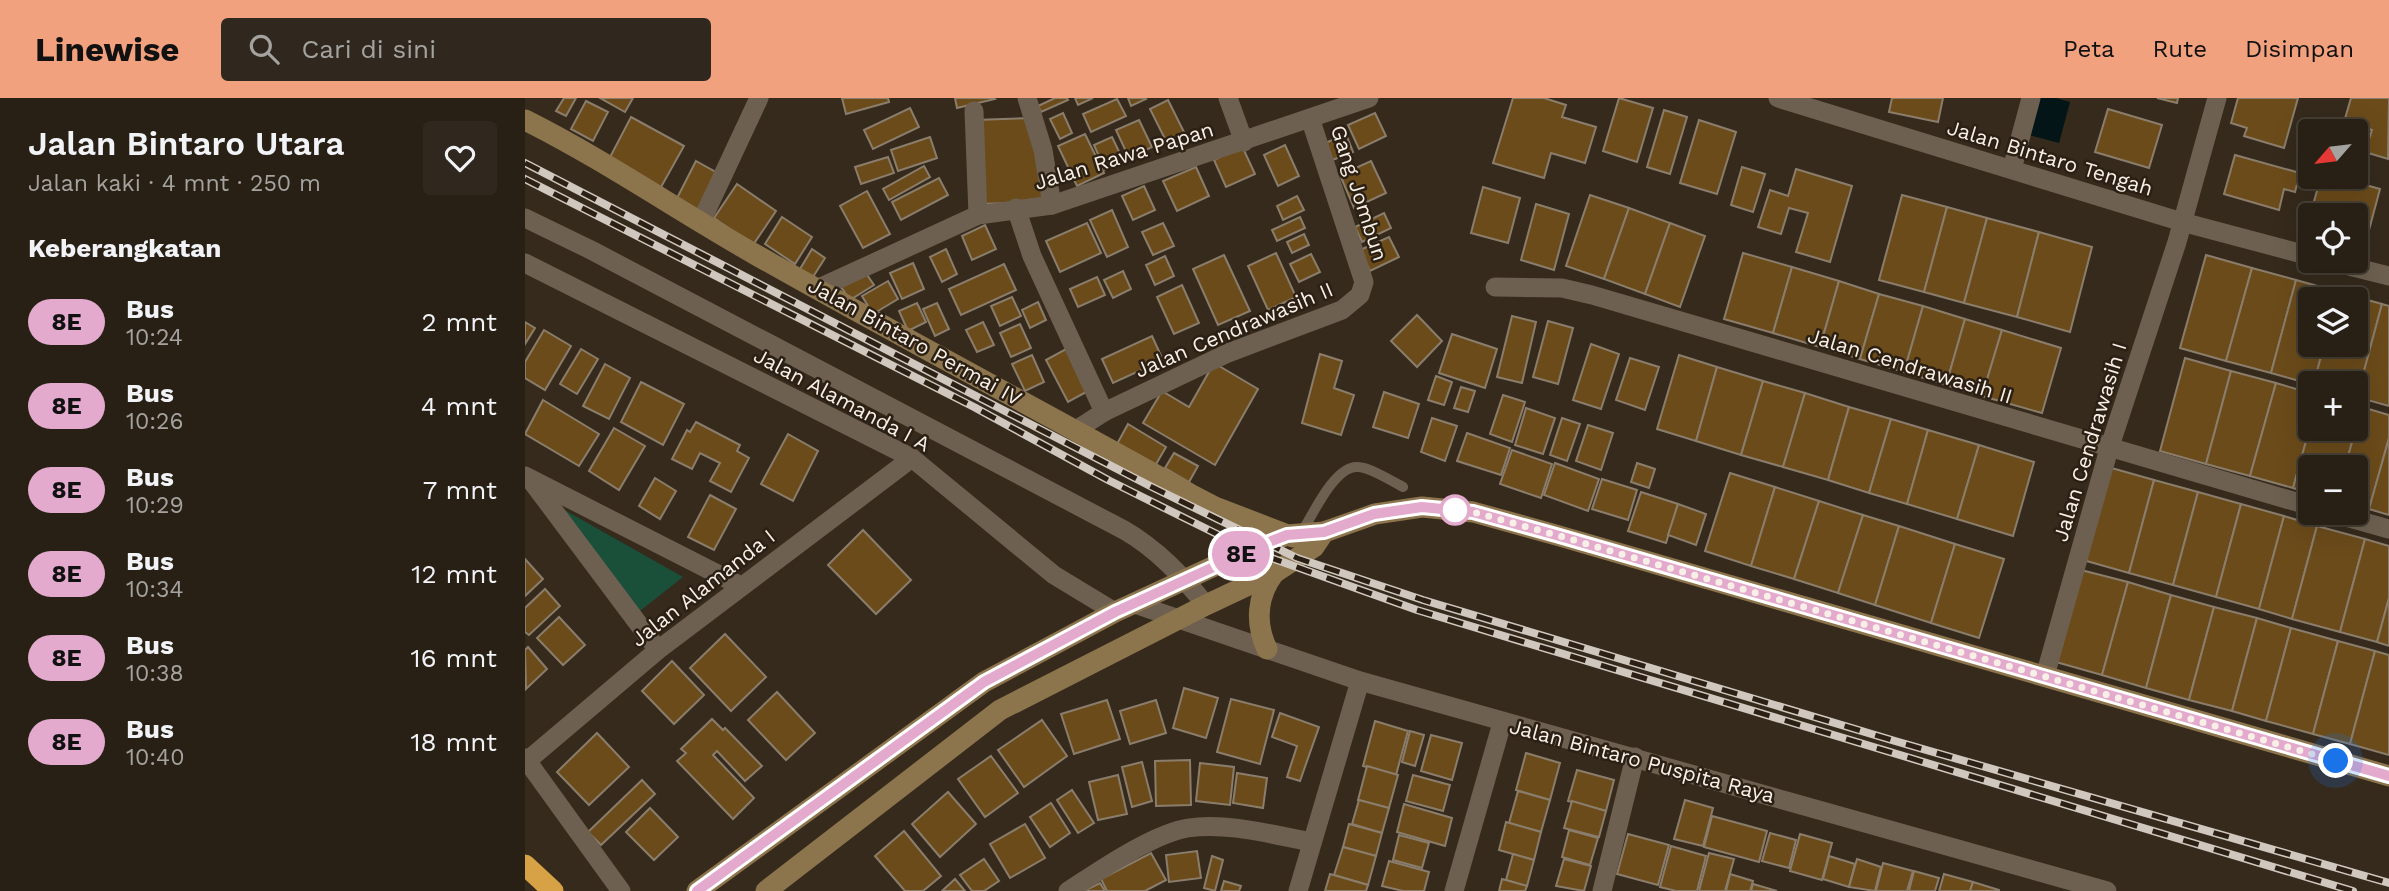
<!DOCTYPE html>
<html lang="id">
<meta charset="utf-8">
<style>
:root{--surface:#282015;--page:#30281e;--text:#f1f3f6;--muted:#a5a3a0;--line:#443e34;--accent:#f1a17d}
body{margin:0;font-family:"Work Sans",sans-serif;background:var(--page);color:var(--text);height:100vh;display:flex;flex-direction:column;font-size:26px;white-space:nowrap}
*{box-sizing:border-box;margin:0}
p{font-size:23px;color:var(--muted)}
.icon{flex:none;width:38px;height:38px;fill:none;stroke:currentColor;stroke-width:2;stroke-linecap:round;stroke-linejoin:round}
.map{position:relative;flex:1;overflow:hidden}
.sheet{display:flex;flex-direction:column;background:var(--surface);width:525px}
.sheet>*{flex:none}
.badge{padding:0 14px;border-radius:23px;font-size:24px;line-height:46px}
.needle{width:46px;rotate:242deg}
.buttons{position:absolute;left:1773px;top:21px;display:grid;gap:14px}
.buttons a{display:grid;place-items:center;width:70px;height:70px;border-radius:7px;background:var(--surface);box-shadow:0 7px 28px #0002,0 0 0 2px var(--line);font-size:35px}
.you{position:absolute;width:35px;height:35px;margin:-18px;border:5px solid #fff;border-radius:50%;background:#1a73e8;box-shadow:0 0 0 10px #1a73e833}
.map>.badge{position:absolute;translate:-50% -50%;box-shadow:0 0 0 4px #fff}
h2{padding:0 28px;font-size:26px;line-height:63px}
.round{display:grid;place-items:center;flex:none;width:74px;height:74px;border-radius:7px;background:var(--page)}
.overview{display:flex;align-items:center;justify-content:space-between;height:119px;padding:0 28px}
h1{font-size:33px;font-weight:600;line-height:52px}
ul{padding:0;list-style:none}
li{display:flex;align-items:center;gap:21px;height:84px;padding:0 28px}
li div{flex:1}
li b{display:block;font-size:26px}
li em{font-style:normal}
li .badge{min-width:77px;font-weight:700;text-align:center}
header{display:flex;align-items:center;gap:42px;box-sizing:border-box;height:98px;padding:0 35px;background:var(--accent);color:#111}
header strong{font-size:33px}
nav{display:flex;gap:38px;margin-inline-start:auto;font-size:24px}
.search{width:490px;height:63px;background:var(--page);display:flex;align-items:center;gap:18px;box-sizing:border-box;padding:0 24px;border-radius:7px;color:var(--muted);font-size:26px}
main{display:flex;flex:1;min-height:0}
.map>svg:first-child{display:block}
</style>
<header>
<strong>Linewise</strong>
<div class="search"><svg class="icon" aria-label="search" viewBox="0 0 24 24"><circle cx="10" cy="10" r="6"/><path d="M15 15l6 6"/></svg>Cari di sini</div>
<nav><a>Peta</a><a>Rute</a><a>Disimpan</a></nav>
</header>
<main>
<section class="sheet">
<div class="overview"><div><h1>Jalan Bintaro Utara</h1><p>Jalan kaki · 4 mnt · 250 m</p></div><a class="round"><svg class="icon" aria-label="heart" viewBox="0 0 24 24"><path d="M12 20l-8-8c-3-5 5-10 8-4 3-6 11-1 8 4z"/></svg></a></div>
<h2>Keberangkatan</h2>
<ul>
<li><span class="badge" style="background:#e3aacd;color:#111">8E</span><div><b>Bus</b><p>10:24</p></div><em>2 mnt</em></li>
<li><span class="badge" style="background:#e3aacd;color:#111">8E</span><div><b>Bus</b><p>10:26</p></div><em>4 mnt</em></li>
<li><span class="badge" style="background:#e3aacd;color:#111">8E</span><div><b>Bus</b><p>10:29</p></div><em>7 mnt</em></li>
<li><span class="badge" style="background:#e3aacd;color:#111">8E</span><div><b>Bus</b><p>10:34</p></div><em>12 mnt</em></li>
<li><span class="badge" style="background:#e3aacd;color:#111">8E</span><div><b>Bus</b><p>10:38</p></div><em>16 mnt</em></li>
<li><span class="badge" style="background:#e3aacd;color:#111">8E</span><div><b>Bus</b><p>10:40</p></div><em>18 mnt</em></li>
</ul>
</section>
<div class="map">
<svg width="1864" height="793" viewBox="0 0 1864 793">
<rect width="100%" height="100%" fill="#352a1c"/>
<!-- green -->
<polygon fill="#1a4f39" points="6,393 158,479 101,524"/>
<!-- water -->
<polygon fill="#031517" points="1514,0 1531,0 1545,4 1534,45 1504,37"/>
<!-- building -->
<g fill="#6b4b1a" stroke="#8a7d6c" stroke-width="2">
<polygon points="39,0 51,0 41,18 31,13"/>
<polygon points="75,0 108,0 100,14"/>
<polygon points="317,0 363,0 364,4 321,16"/>
<polygon points="430,0 469,0 470,1 432,10"/>
<polygon points="530,0 542,0 543,2 516,14 513,8"/>
<polygon points="550,0 568,0 553,7"/>
<polygon points="603,0 620,0 621,1 606,8"/>
<polygon points="988,0 1019,0 1041,7 1037,19 1071,29 1060,65 1026,55 1019,80 968,65"/>
<polygon points="1094,0 1128,10 1112,64 1078,53"/>
<polygon points="1367,0 1418,0 1413,24 1364,14"/>
<polygon points="1632,0 1653,0 1652,5"/>
<polygon points="1713,0 1773,0 1759,50 1719,38 1722,30 1706,25"/>
<polygon points="1826,0 1864,0 1863,61 1840,54 1847,32 1819,24"/>
<polygon points="592,1 601,18 566,34 558,16"/>
<polygon points="643,2 660,36 642,45 625,11"/>
<polygon points="61,3 83,14 68,43 46,31"/>
<polygon points="385,10 394,29 348,51 339,32"/>
<polygon points="1583,11 1637,27 1624,70 1570,54"/>
<polygon points="1139,12 1162,19 1145,76 1122,69"/>
<polygon points="538,15 547,35 535,41 525,21"/>
<polygon points="850,15 861,38 834,51 823,27"/>
<polygon points="106,19 159,48 135,91 83,63"/>
<polygon points="507,20 519,104 454,106 450,22"/>
<polygon points="614,22 627,49 604,60 591,32"/>
<polygon points="1174,22 1211,34 1192,96 1155,85"/>
<polygon points="560,36 579,75 552,88 533,48"/>
<polygon points="821,36 828,54 805,63 798,46"/>
<polygon points="405,39 412,60 373,73 366,52"/>
<polygon points="587,39 599,64 580,72 569,47"/>
<polygon points="760,47 774,78 753,88 739,57"/>
<polygon points="717,48 730,76 701,89 689,62"/>
<polygon points="1710,57 1775,75 1770,94 1759,91 1754,112 1699,96"/>
<polygon points="363,59 369,75 336,86 330,69"/>
<polygon points="171,63 196,77 175,115 151,102"/>
<polygon points="846,63 861,95 829,110 815,77"/>
<polygon points="399,68 405,79 364,102 358,91"/>
<polygon points="671,69 684,98 652,113 638,83"/>
<polygon points="1217,69 1240,76 1228,114 1206,107"/>
<polygon points="1271,71 1327,88 1305,164 1271,154 1283,115 1264,110 1256,136 1233,129 1245,92 1263,98"/>
<polygon points="1796,79 1812,79 1855,91 1840,147 1830,144 1830,117 1785,117"/>
<polygon points="414,80 423,97 376,122 367,104"/>
<polygon points="212,86 251,113 228,147 189,120"/>
<polygon points="619,88 630,112 608,122 597,98"/>
<polygon points="958,89 995,100 983,145 946,135"/>
<polygon points="342,93 365,136 338,150 315,108"/>
<polygon points="1065,97 1104,110 1079,181 1041,168"/>
<polygon points="1377,97 1422,109 1399,194 1354,182"/>
<polygon points="772,98 779,112 758,122 752,108"/>
<polygon points="1011,106 1044,116 1029,172 996,162"/>
<polygon points="1422,109 1462,120 1439,205 1399,194"/>
<polygon points="1104,110 1145,125 1120,196 1079,181"/>
<polygon points="587,112 603,149 582,159 565,122"/>
<polygon points="859,115 866,130 837,144 830,129"/>
<polygon points="257,119 287,139 270,166 240,146"/>
<polygon points="775,119 780,130 752,143 747,132"/>
<polygon points="1462,120 1514,134 1492,219 1439,205"/>
<polygon points="562,125 576,155 535,174 521,143"/>
<polygon points="638,125 649,148 628,157 617,134"/>
<polygon points="1145,125 1180,138 1155,209 1120,196"/>
<polygon points="460,127 471,151 447,162 437,138"/>
<polygon points="1514,134 1567,149 1545,234 1492,219"/>
<polygon points="779,136 784,147 767,155 762,144"/>
<polygon points="864,139 874,159 845,173 835,152"/>
<polygon points="287,151 300,160 288,179 275,171"/>
<polygon points="421,151 432,176 417,184 405,159"/>
<polygon points="751,155 771,199 743,212 723,168"/>
<polygon points="1218,155 1267,169 1248,235 1199,221"/>
<polygon points="786,156 795,174 774,184 765,166"/>
<polygon points="699,157 725,213 693,227 668,171"/>
<polygon points="1681,157 1727,170 1701,263 1655,250"/>
<polygon points="640,158 649,178 630,187 621,167"/>
<polygon points="388,165 399,191 377,201 365,175"/>
<polygon points="479,166 491,192 436,217 424,191"/>
<polygon points="1267,169 1314,183 1295,249 1248,235"/>
<polygon points="1727,170 1771,182 1746,275 1701,263"/>
<polygon points="338,171 349,187 325,202 314,186"/>
<polygon points="598,173 606,191 588,200 579,182"/>
<polygon points="572,179 580,197 553,209 545,191"/>
<polygon points="1771,182 1814,194 1812,201 1785,201 1785,247 1799,247 1789,285 1785,286 1746,275"/>
<polygon points="363,183 373,201 348,216 337,198"/>
<polygon points="1314,183 1354,196 1335,261 1295,249"/>
<polygon points="657,187 674,225 649,236 632,199"/>
<polygon points="1814,194 1857,206 1832,299 1830,285 1789,285 1799,247 1830,247 1830,201 1812,201"/>
<polygon points="1354,196 1398,208 1379,274 1335,261"/>
<polygon points="487,199 496,218 475,228 466,208"/>
<polygon points="513,204 521,222 505,230 497,212"/>
<polygon points="392,205 401,224 383,233 374,213"/>
<polygon points="412,205 424,231 410,238 398,211"/>
<polygon points="1857,206 1864,208 1864,308 1832,299"/>
<polygon points="1398,208 1440,221 1421,287 1379,274"/>
<polygon points="892,217 917,243 892,269 866,243"/>
<polygon points="987,218 1011,224 997,285 972,279"/>
<polygon points="1440,221 1477,232 1457,298 1421,287"/>
<polygon points="1023,223 1048,230 1033,286 1008,279"/>
<polygon points="0,224 10,230 0,246"/>
<polygon points="458,224 469,247 452,254 441,232"/>
<polygon points="495,226 506,250 486,259 475,235"/>
<polygon points="19,232 46,248 20,292 0,280 0,264"/>
<polygon points="1477,232 1536,250 1517,315 1457,298"/>
<polygon points="927,236 972,251 960,290 914,275"/>
<polygon points="627,238 638,262 588,285 577,261"/>
<polygon points="1066,246 1094,256 1076,311 1048,302"/>
<polygon points="56,251 73,261 52,296 35,286"/>
<polygon points="541,251 563,293 543,304 521,262"/>
<polygon points="795,256 817,263 809,290 829,297 816,337 777,325"/>
<polygon points="507,257 519,284 500,293 487,266"/>
<polygon points="1154,257 1192,269 1171,343 1132,331"/>
<polygon points="1105,260 1134,269 1120,312 1091,302"/>
<polygon points="1660,260 1706,273 1681,366 1635,353"/>
<polygon points="689,265 733,291 690,367 618,325 637,293 664,309"/>
<polygon points="80,266 105,280 84,321 58,308"/>
<polygon points="1192,269 1238,283 1216,357 1171,343"/>
<polygon points="1706,273 1751,285 1725,378 1681,366"/>
<polygon points="911,278 927,284 919,307 903,302"/>
<polygon points="1238,283 1280,295 1258,369 1216,357"/>
<polygon points="116,284 159,306 138,347 96,324"/>
<polygon points="1751,285 1785,295 1785,329 1768,390 1725,378"/>
<polygon points="936,289 950,293 943,314 929,310"/>
<polygon points="859,294 894,306 883,340 848,329"/>
<polygon points="1280,295 1324,309 1303,382 1258,369"/>
<polygon points="978,297 1000,304 987,344 965,336"/>
<polygon points="18,302 74,336 54,368 0,336"/>
<polygon points="1830,308 1837,309 1820,369 1785,369 1785,395 1768,390 1785,329 1830,331"/>
<polygon points="1324,309 1366,321 1344,395 1303,382"/>
<polygon points="1837,309 1864,317 1864,340 1844,411 1830,408 1830,369 1820,369"/>
<polygon points="1001,310 1030,320 1018,356 990,347"/>
<polygon points="907,320 932,328 920,363 896,354"/>
<polygon points="1037,320 1055,326 1042,363 1025,357"/>
<polygon points="1366,321 1403,332 1382,406 1344,395"/>
<polygon points="171,324 215,347 212,353 224,360 206,394 185,383 195,365 175,355 167,371 147,361 162,332 165,334"/>
<polygon points="603,326 641,349 630,368 592,346"/>
<polygon points="1063,327 1088,335 1076,372 1051,363"/>
<polygon points="89,330 120,348 94,392 64,373"/>
<polygon points="1403,332 1454,347 1432,421 1382,406"/>
<polygon points="942,335 985,350 976,377 932,363"/>
<polygon points="263,336 293,353 268,403 236,386"/>
<polygon points="1864,340 1864,417 1844,411"/>
<polygon points="1454,347 1509,364 1488,438 1432,421"/>
<polygon points="987,352 1027,366 1016,400 975,386"/>
<polygon points="649,355 673,368 664,384 640,370"/>
<polygon points="1030,365 1074,381 1063,413 1019,397"/>
<polygon points="1112,365 1130,371 1124,390 1106,384"/>
<polygon points="1583,369 1629,382 1604,475 1558,462"/>
<polygon points="1205,375 1250,389 1226,468 1180,453"/>
<polygon points="130,380 151,393 135,421 114,408"/>
<polygon points="1077,381 1112,392 1103,422 1067,411"/>
<polygon points="1629,382 1673,394 1648,487 1604,475"/>
<polygon points="1250,389 1294,403 1269,481 1226,468"/>
<polygon points="1116,394 1153,406 1141,445 1103,433"/>
<polygon points="1673,394 1716,406 1691,499 1648,487"/>
<polygon points="185,397 211,411 189,452 163,439"/>
<polygon points="1294,403 1338,417 1313,495 1269,481"/>
<polygon points="1153,406 1181,416 1171,447 1143,437"/>
<polygon points="1716,406 1759,418 1734,511 1691,499"/>
<polygon points="1338,417 1374,428 1350,507 1313,495"/>
<polygon points="1759,418 1792,428 1767,521 1734,511"/>
<polygon points="1374,428 1430,446 1406,525 1350,507"/>
<polygon points="1792,428 1840,441 1815,534 1767,521"/>
<polygon points="338,432 386,482 351,516 303,467"/>
<polygon points="1840,441 1864,448 1864,500 1852,544 1815,534"/>
<polygon points="1430,446 1479,461 1454,540 1406,525"/>
<polygon points="0,461 18,481 0,498"/>
<polygon points="1556,472 1603,484 1577,577 1531,564"/>
<polygon points="1603,484 1646,497 1621,590 1577,577"/>
<polygon points="20,491 35,508 4,537 0,534 0,510"/>
<polygon points="1646,497 1689,509 1664,602 1621,590"/>
<polygon points="1864,500 1864,548 1852,544"/>
<polygon points="1689,509 1732,520 1707,613 1664,602"/>
<polygon points="34,519 60,547 38,567 12,540"/>
<polygon points="1732,520 1766,530 1741,623 1707,613"/>
<polygon points="1766,530 1813,543 1788,636 1741,623"/>
<polygon points="200,536 241,579 206,613 165,570"/>
<polygon points="1813,543 1850,553 1825,646 1788,636"/>
<polygon points="3,549 22,571 1,591 0,552"/>
<polygon points="1850,553 1864,557 1864,657 1825,646"/>
<polygon points="147,563 179,597 149,626 117,593"/>
<polygon points="659,590 693,600 681,640 648,630"/>
<polygon points="252,594 290,635 261,662 223,622"/>
<polygon points="706,601 749,612 735,666 692,654"/>
<polygon points="582,602 595,641 549,656 536,616"/>
<polygon points="631,602 641,635 605,646 595,613"/>
<polygon points="755,615 794,629 775,683 762,679 772,648 747,639"/>
<polygon points="187,621 198,632 200,630 237,668 220,683 192,653 188,657 229,700 208,721 152,663 161,655 156,651"/>
<polygon points="517,622 542,658 499,689 473,652"/>
<polygon points="850,623 883,633 871,677 838,668"/>
<polygon points="885,633 899,637 890,668 877,664"/>
<polygon points="72,635 104,669 64,707 32,674"/>
<polygon points="906,637 937,645 927,682 896,673"/>
<polygon points="1001,655 1035,665 1025,702 991,692"/>
<polygon points="466,658 493,695 460,719 433,681"/>
<polygon points="665,662 666,707 631,708 630,663"/>
<polygon points="617,664 627,703 607,709 597,669"/>
<polygon points="675,665 709,669 705,707 671,703"/>
<polygon points="842,668 873,677 864,710 833,702"/>
<polygon points="1052,672 1089,682 1081,713 1043,703"/>
<polygon points="712,675 742,680 738,710 708,705"/>
<polygon points="593,677 602,716 573,722 564,684"/>
<polygon points="888,677 925,687 918,713 881,703"/>
<polygon points="117,682 130,696 76,747 63,734"/>
<polygon points="547,692 569,725 553,735 532,702"/>
<polygon points="993,693 1025,702 1016,734 984,725"/>
<polygon points="423,694 451,726 415,759 387,726"/>
<polygon points="834,702 864,710 857,735 827,726"/>
<polygon points="1160,702 1188,710 1178,748 1149,741"/>
<polygon points="1047,703 1081,713 1074,739 1039,730"/>
<polygon points="526,705 545,735 525,749 505,719"/>
<polygon points="879,706 927,720 920,748 872,734"/>
<polygon points="125,710 153,739 129,762 101,734"/>
<polygon points="1187,718 1242,733 1234,764 1179,749"/>
<polygon points="981,724 1016,734 1009,762 974,752"/>
<polygon points="500,726 520,760 485,780 465,746"/>
<polygon points="824,726 857,735 851,758 818,749"/>
<polygon points="1044,732 1073,740 1065,767 1037,759"/>
<polygon points="379,733 416,778 398,793 380,793 350,758"/>
<polygon points="1245,735 1271,742 1264,770 1237,763"/>
<polygon points="1103,736 1144,747 1133,787 1092,776"/>
<polygon points="1275,736 1307,745 1297,782 1265,773"/>
<polygon points="874,737 904,745 897,770 868,762"/>
<polygon points="1146,748 1181,758 1172,793 1151,793 1135,789"/>
<polygon points="818,749 851,758 843,787 809,777"/>
<polygon points="672,753 676,780 644,784 641,757"/>
<polygon points="626,755 641,782 620,793 582,793 576,781"/>
<polygon points="1184,755 1209,761 1200,793 1174,793"/>
<polygon points="988,756 1009,762 1002,788 981,782"/>
<polygon points="687,758 698,762 690,793 679,790"/>
<polygon points="1304,758 1330,766 1324,789 1298,781"/>
<polygon points="459,761 474,783 459,793 447,793 435,777"/>
<polygon points="1039,761 1066,768 1059,793 1031,788"/>
<polygon points="1332,761 1356,769 1350,793 1324,789"/>
<polygon points="864,763 904,774 899,793 878,793 857,788"/>
<polygon points="1358,765 1388,773 1382,793 1351,793"/>
<polygon points="1389,773 1414,780 1410,793 1384,793"/>
<polygon points="805,776 843,787 841,793 800,793"/>
<polygon points="1205,776 1228,783 1225,793 1201,793"/>
<polygon points="1419,776 1448,784 1445,793 1414,793"/>
<polygon points="430,781 440,793 417,793"/>
<polygon points="977,781 1002,788 1000,793 974,793"/>
<polygon points="699,783 716,788 714,793 696,793"/>
<polygon points="1448,784 1474,792 1474,793 1445,793"/>
<polygon points="575,785 580,793 559,793"/>
<polygon points="1228,786 1252,793 1226,793"/>
</g>
<g fill="none" stroke-linecap="round" stroke-linejoin="round">
<!-- lane -->
<path stroke="#6d6050" stroke-width="10" d="M777,434C788,416 810,367 833,369C844,369 867,383 878,389"/>
<!-- street -->
<g stroke="#6d6050" stroke-width="19">
<polyline points="502,0 518,52 527,107"/>
<polyline points="703,0 719,44"/>
<polyline points="1253,0 1657,124 1785,158"/>
<polyline points="449,13 453,117"/>
<polyline points="1487,71 1506,0"/>
<polyline points="491,110 507,158 579,314"/>
<path d="M0,120L66,152L599,432C632,451 657,478 681,507"/>
<polyline points="176,124 234,0"/>
<polyline points="1804,163 1864,178"/>
<polyline points="0,165 387,360 529,477 590,514"/>
<polyline points="970,189 1037,190 1067,197 1785,408"/>
<polyline points="292,191 453,117 527,107 844,0"/>
<polyline points="551,332 579,314 703,255 817,212 835,197 839,184 785,20"/>
<polyline points="0,378 216,488"/>
<polyline points="8,385 133,552"/>
<polyline points="1807,415 1864,431"/>
<polyline points="610,506 835,583 1582,793"/>
<polyline points="1520,578 1584,351 1652,144 1692,0"/>
<polyline points="0,660 96,793"/>
<polyline points="2,663 133,552 387,360"/>
<path d="M543,793C574,773 627,736 663,730C704,724 747,737 787,744"/>
<polyline points="773,793 835,583"/>
<polyline points="929,793 977,625"/>
<polyline points="1077,793 1110,659"/>
</g>
<!-- secondary -->
<g stroke="#8c744d" stroke-width="21">
<path d="M0,22C80,62 155,114 233,158C376,239 522,316 665,396L690,409L768,439"/>
<path d="M742,551C730,525 732,498 749,475"/>
<polyline points="172,793 459,584 590,514 724,452 762,437 799,434 850,416 897,409 948,414 1031,437 1864,678"/>
<polyline points="241,793 475,612 681,507 749,475 789,449 799,434"/>
</g>
<!-- highway -->
<polyline stroke="#d6a245" stroke-width="21" points="0,767 28,793"/>
<defs>
<g id="rail">
<polyline points="0,65 629,390 772,460 898,502 1370,643 1864,785"/>
<polyline points="0,81 449,309 585,383 724,452 892,512 1828,793"/>
</g>
</defs>
<!-- rail casing -->
<use href="#rail" stroke="#d0c8be" stroke-width="8"/>
<!-- rail -->
<use href="#rail" stroke="#2b2013" stroke-width="5" stroke-dasharray="16" stroke-linecap="butt"/>
</g>
<g fill="none" stroke-linecap="round" stroke-linejoin="round">
<defs>
<polyline id="line" points="172,793 459,584 590,514 739,446 762,437 799,434 849,416 897,409 948,414 1031,437 1864,678"/>
</defs>
<!-- line casing -->
<use href="#line" stroke="#fff" stroke-width="16"/>
<!-- line -->
<use href="#line" stroke="#e3aacd" stroke-width="10"/>
<!-- walk -->
<polyline stroke="#f8f0e7" stroke-width="7" stroke-dasharray="0 12.6" points="930,412 922,412 948,414 1031,437 1811,663"/>
</g>
<!-- markers -->
<circle fill="#fff" stroke="#e3aacd" stroke-width="3.5" cx="930" cy="412" r="14"/>
<g text-anchor="middle" stroke-width="5" stroke-linejoin="round" paint-order="stroke">
<!-- street labels -->
<g font-size="21" fill="#f8f0e7" stroke="#2b2013">
<text transform="translate(599 58) rotate(-17)" y="7">Jalan Rawa Papan</text>
<text transform="translate(1525 60) rotate(17)" y="7">Jalan Bintaro Tengah</text>
<text transform="translate(834 95) rotate(72)" y="7">Gang Jombun</text>
<text transform="translate(709 232) rotate(-23)" y="7">Jalan Cendrawasih II</text>
<text transform="translate(390 244) rotate(29)" y="7">Jalan Bintaro Permai IV</text>
<text transform="translate(1385 268) rotate(17)" y="7">Jalan Cendrawasih II</text>
<text transform="translate(317 302) rotate(28)" y="7">Jalan Alamanda I A</text>
<text transform="translate(1565 344) rotate(-73)" y="7">Jalan Cendrawasih I</text>
<text transform="translate(178 490) rotate(-38)" y="7">Jalan Alamanda I</text>
<text transform="translate(1117 663) rotate(15)" y="7">Jalan Bintaro Puspita Raya</text>
</g>
</g>
</svg>
<div class="buttons">
<a><svg class="needle" viewBox="-14 -14 28 28"><path d="M0-13l5 13h-10z" fill="#e53935"/><path d="M0 13l5-13h-10z" fill="#a5a3a0"/></svg></a>
<a><svg class="icon" aria-label="locate" viewBox="0 0 24 24"><circle cx="12" cy="12" r="6"/><path d="M12 2v4M12 18v4M2 12h4M18 12h4"/></svg></a>
<a><svg class="icon" aria-label="layers" viewBox="0 0 24 24"><path d="M12 4l9 5-9 5-9-5zM3 14l9 5 9-5"/></svg></a>
<a>+</a>
<a>−</a>
</div>
<div class="you" style="left:1811px;top:663px"></div>
<b class="badge" style="left:716px;top:456px;background:#e3aacd;color:#111">8E</b>
</div>
</main>
